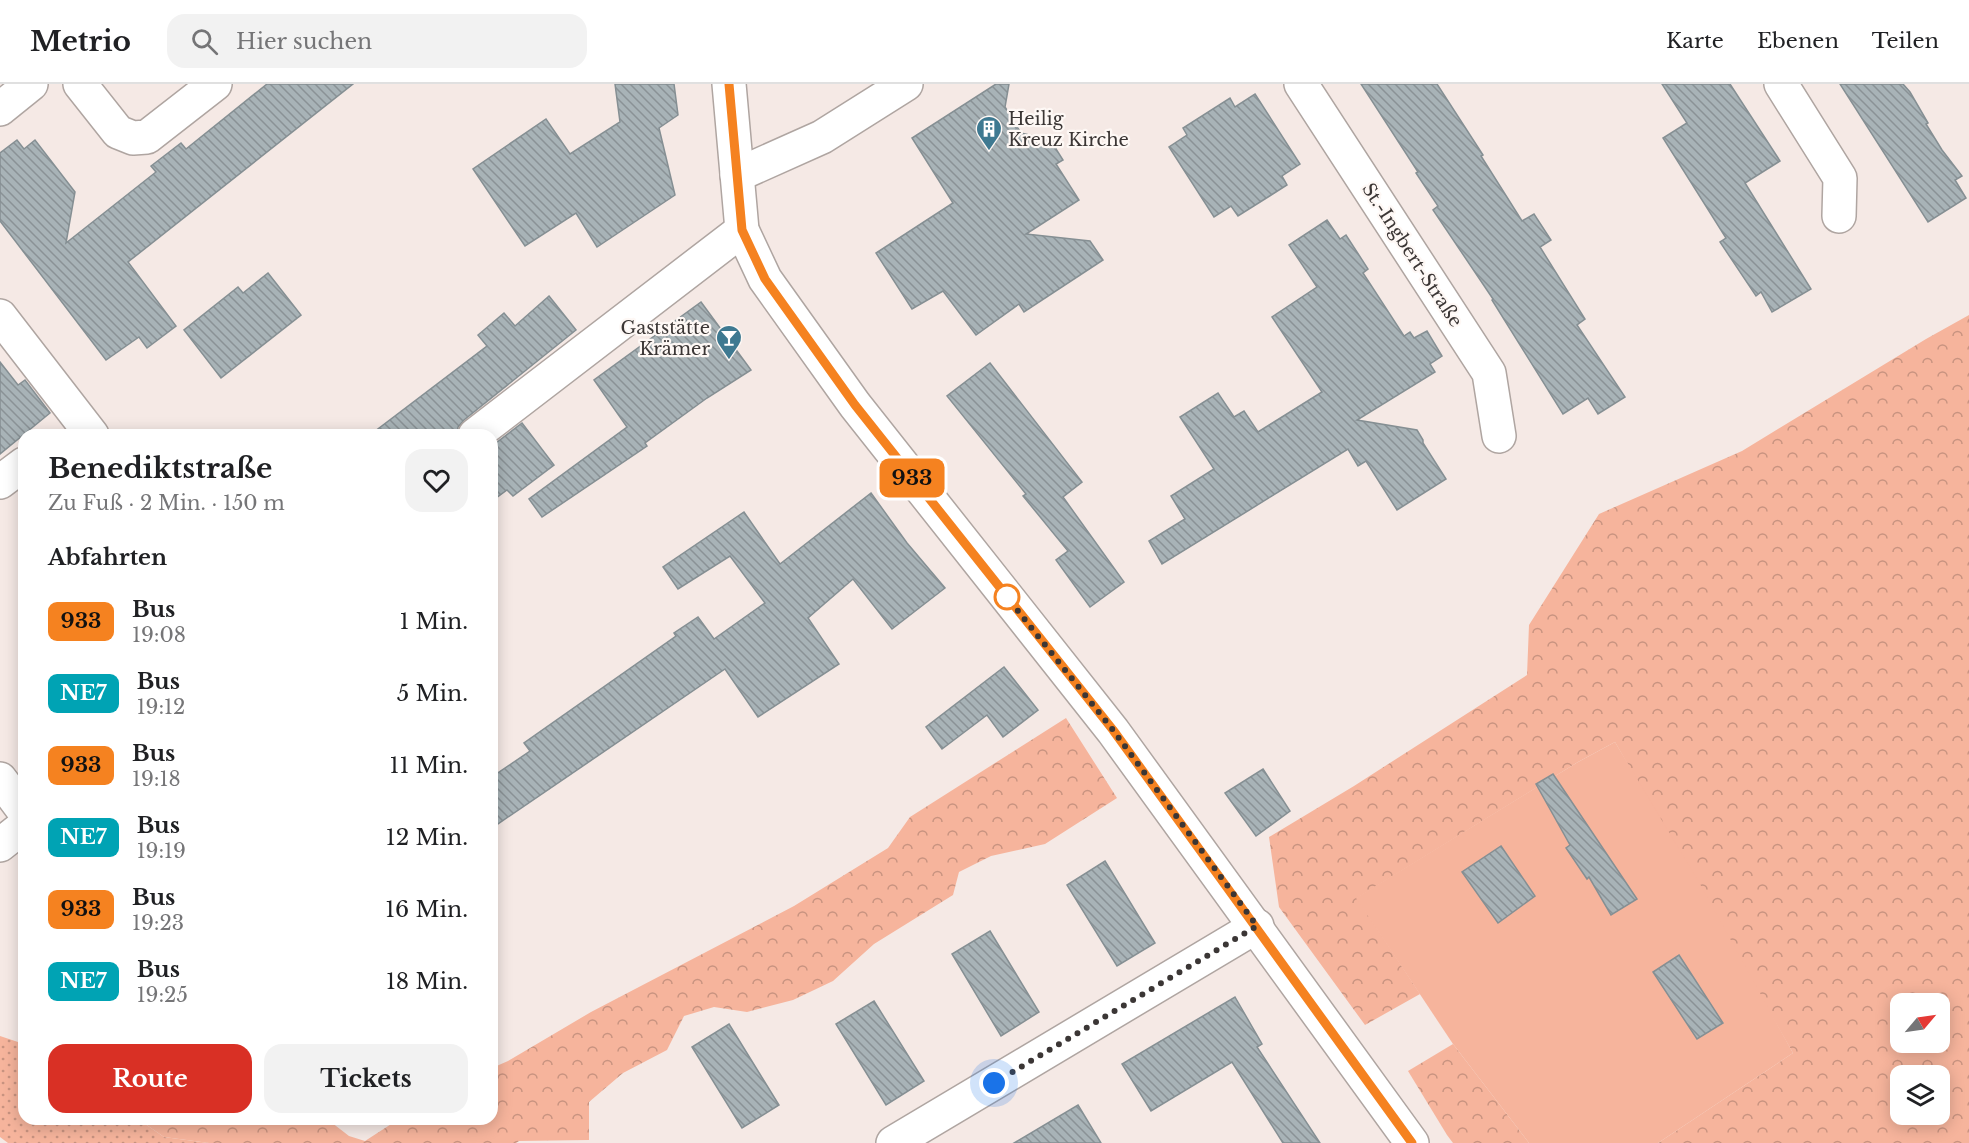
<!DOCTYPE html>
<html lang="de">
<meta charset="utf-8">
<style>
:root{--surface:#fff;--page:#f2f2f2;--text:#202124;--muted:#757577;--line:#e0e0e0;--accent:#d93025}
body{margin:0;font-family:"Libre Baskerville",serif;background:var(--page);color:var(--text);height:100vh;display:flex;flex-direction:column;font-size:22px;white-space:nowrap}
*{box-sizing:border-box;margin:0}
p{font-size:20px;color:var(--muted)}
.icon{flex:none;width:33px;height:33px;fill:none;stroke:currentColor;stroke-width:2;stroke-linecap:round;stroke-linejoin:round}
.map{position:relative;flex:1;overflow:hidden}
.sheet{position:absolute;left:18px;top:345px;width:480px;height:696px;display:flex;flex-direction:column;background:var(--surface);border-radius:18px;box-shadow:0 3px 15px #0003}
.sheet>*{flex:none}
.badge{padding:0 12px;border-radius:9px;font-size:21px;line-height:39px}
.needle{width:39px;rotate:61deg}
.tools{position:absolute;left:1890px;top:909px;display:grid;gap:12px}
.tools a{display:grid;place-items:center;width:60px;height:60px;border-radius:12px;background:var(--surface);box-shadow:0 3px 15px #0003;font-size:30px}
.you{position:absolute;width:30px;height:30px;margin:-15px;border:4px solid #fff;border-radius:50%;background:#1a73e8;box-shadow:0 0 0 9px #1a73e833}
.map>.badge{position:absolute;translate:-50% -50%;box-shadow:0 0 0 3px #fff}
h2{padding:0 30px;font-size:22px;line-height:54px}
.round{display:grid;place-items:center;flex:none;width:63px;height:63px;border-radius:18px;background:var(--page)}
.summary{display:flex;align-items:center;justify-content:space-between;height:102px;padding:0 30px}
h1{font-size:28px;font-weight:700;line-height:45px}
.button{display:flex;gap:12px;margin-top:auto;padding:12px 30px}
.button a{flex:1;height:69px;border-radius:18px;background:var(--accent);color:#fff;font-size:24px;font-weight:700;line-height:69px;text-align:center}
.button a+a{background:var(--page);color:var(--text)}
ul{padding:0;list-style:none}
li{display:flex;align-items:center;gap:18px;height:72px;padding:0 30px}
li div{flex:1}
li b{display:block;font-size:22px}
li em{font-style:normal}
li .badge{min-width:66px;font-weight:700;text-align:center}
header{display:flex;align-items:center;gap:36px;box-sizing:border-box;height:84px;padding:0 30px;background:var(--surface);border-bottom:2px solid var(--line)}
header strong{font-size:28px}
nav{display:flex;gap:33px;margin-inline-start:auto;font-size:21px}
.search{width:420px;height:54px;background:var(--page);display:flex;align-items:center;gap:15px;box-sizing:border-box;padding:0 21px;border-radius:18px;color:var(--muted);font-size:22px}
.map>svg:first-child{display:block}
</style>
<header>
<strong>Metrio</strong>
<div class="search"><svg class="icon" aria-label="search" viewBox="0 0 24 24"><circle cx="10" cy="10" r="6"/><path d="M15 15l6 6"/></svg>Hier suchen</div>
<nav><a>Karte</a><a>Ebenen</a><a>Teilen</a></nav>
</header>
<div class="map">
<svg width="1969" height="1059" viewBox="0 0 1969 1059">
<defs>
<pattern id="grass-dots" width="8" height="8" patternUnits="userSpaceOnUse" patternTransform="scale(1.5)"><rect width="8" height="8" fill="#f6b49c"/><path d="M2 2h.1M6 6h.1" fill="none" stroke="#c89380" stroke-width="1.8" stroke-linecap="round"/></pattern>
<pattern id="forest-crowns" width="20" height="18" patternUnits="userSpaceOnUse" patternTransform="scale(1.5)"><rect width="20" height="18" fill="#f6b49c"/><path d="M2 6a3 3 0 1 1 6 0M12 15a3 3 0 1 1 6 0" fill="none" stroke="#c89380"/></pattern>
<pattern id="building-back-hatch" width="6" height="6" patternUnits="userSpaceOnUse" patternTransform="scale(1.5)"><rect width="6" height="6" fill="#a8b3b7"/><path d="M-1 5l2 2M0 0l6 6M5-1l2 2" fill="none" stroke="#8a9296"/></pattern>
</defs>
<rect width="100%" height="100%" fill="#f5e9e5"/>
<!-- grass -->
<polygon fill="url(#grass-dots)" points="0,952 24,960 24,1035 138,1035 164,1053 209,1059 8,1059 0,1053"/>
<!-- forest -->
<g fill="url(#forest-crowns)" fill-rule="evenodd">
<path d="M1969,231V1059H1658L1793,969L1615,658L1578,678L1357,814L1420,910L1365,941L1279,823L1269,753L1354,702L1527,591L1529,541L1599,430L1742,367L1926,255ZM1900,920H1940V958H1900ZM1900,992H1940V1030H1900Z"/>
<polygon points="1066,634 1117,714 1045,760 991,772 959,788 953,811 874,860 833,897 793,916 747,928 714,923 684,932 667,966 623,989 589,1018 589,1056 519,1057 516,1059 209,1059 164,1053 138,1035 327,1035 349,1052 365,1057 399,1035 492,1035 492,984 508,977 591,928 794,822 888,764 910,733"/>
<polygon points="1453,960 1529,1059 1453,1059 1447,1051 1408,987"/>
</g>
<!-- garden -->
<polygon fill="#f6b49c" points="1615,658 1700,800 1793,969 1658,1059 1529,1059 1453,960 1356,814 1578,678"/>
<!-- building -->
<g fill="url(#building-back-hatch)" stroke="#858f93" stroke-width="1.5">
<polygon points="267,0 353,0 128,178 176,242 147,264 139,253 106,276 0,137 0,69 17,56 24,65 35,56 75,108 66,159 156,88 151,82 181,59 186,65"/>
<polygon points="615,0 674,0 678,31 659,44 675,111 597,163 576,129 525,162 473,85 546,35 570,70 620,38"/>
<polygon points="996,0 1009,0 1005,23 1021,49 1058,58 1056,65 1063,76 1056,80 1079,116 1026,150 1090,157 1103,176 1024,228 1019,220 976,251 943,207 912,225 876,169 953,119 912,54"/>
<polygon points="1361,0 1437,0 1483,71 1481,72 1522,137 1534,130 1551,156 1540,163 1585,235 1577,241 1625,313 1598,330 1588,314 1563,330 1492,216 1493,215 1433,126 1438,122 1416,89 1418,88"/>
<polygon points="1662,0 1730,0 1780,77 1745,99 1811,205 1772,228 1761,208 1756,212 1720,158 1726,154 1663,54 1687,39"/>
<polygon points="1840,0 1903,0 1910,8 1928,39 1926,40 1942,66 1962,92 1955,96 1966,114 1928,138"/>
<polygon points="1255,10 1300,80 1282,92 1287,101 1238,132 1231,122 1214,133 1169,63 1187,51 1183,44 1230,14 1235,23"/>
<polygon points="1327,136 1340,155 1346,151 1368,185 1363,189 1404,252 1410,248 1414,254 1427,247 1442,272 1430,280 1435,288 1357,336 1417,346 1423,356 1423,359 1446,395 1397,426 1366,377 1358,382 1348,365 1162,480 1149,457 1185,435 1171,412 1214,385 1180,333 1218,309 1234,333 1244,327 1258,348 1322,308 1272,233 1317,203 1289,161"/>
<polygon points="268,189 301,231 221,294 184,246 238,203 243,209"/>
<polygon points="549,212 576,246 464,336 458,343 457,351 370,351 487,262 478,251 504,229 515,242"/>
<polygon points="701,218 751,286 707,314 645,359 647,362 542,433 529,415 627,343 594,296"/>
<polygon points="0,278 18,301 25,296 50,329 0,370"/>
<polygon points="990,279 1082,398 1063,413 1124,498 1090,523 1056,476 1068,467 1023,412 1026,410 947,312"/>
<polygon points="522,339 554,381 513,412 507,406 492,417 492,362"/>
<polygon points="871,409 907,459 945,504 892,545 853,495 808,534 839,580 758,633 725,585 492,744 492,693 530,667 524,659 676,552 674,549 698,533 714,555 765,519 730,472 678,505 663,483 744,428 780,480"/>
<polygon points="1004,583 1038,626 1003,653 987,631 942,665 926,643"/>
<polygon points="1263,685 1290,727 1256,752 1225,709"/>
<polygon points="1553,690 1637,815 1611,831 1589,793 1587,795 1566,764 1570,761 1536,700"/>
<polygon points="1501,762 1535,812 1498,839 1462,788"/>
<polygon points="1105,777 1155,859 1117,882 1067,801"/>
<polygon points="990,847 1039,928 1001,952 952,870"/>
<polygon points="1679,871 1723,939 1697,955 1653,888"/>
<polygon points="1235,913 1262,960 1257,963 1320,1059 1283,1059 1232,978 1151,1027 1122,980"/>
<polygon points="874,917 924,997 886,1021 836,940"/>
<polygon points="729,940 779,1021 742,1044 692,963"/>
<polygon points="1078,1021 1101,1059 1014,1059"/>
</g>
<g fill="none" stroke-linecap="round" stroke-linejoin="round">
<defs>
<g id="minor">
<polyline points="80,0 118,48 133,54 147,53 215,0"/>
<polyline points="729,0 742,146 765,195 855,321 1113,647 1412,1059"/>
<polyline points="1301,0 1489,289 1499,352"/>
<polyline points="1781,0 1840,94 1839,132"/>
<polyline points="0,25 31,0"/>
<polyline points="737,91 822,53 906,0"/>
<polyline points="0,232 92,351"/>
<polyline points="475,351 742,146"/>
<polyline points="0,398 24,380"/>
<polyline points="0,695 24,727"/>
<polyline points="0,761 24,742"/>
<polyline points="893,1059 1257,842"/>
</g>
</defs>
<!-- minor casing -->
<use href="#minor" stroke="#afa5a1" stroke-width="36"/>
<!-- minor -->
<use href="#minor" stroke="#fff" stroke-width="33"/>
</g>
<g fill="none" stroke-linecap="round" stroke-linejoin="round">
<defs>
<polyline id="line" points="729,0 742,146 765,195 855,321 1113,646 1412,1059"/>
</defs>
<!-- line casing -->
<use href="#line" stroke="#fff" stroke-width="14"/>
<!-- line -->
<use href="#line" stroke="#f58220" stroke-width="9"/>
<!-- walk -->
<polyline stroke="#3b3635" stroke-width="6" stroke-dasharray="0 10.8" points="994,999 1257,842 1113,646 1002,507 1007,513"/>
</g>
<!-- icons -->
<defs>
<symbol id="building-pin" viewBox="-11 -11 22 30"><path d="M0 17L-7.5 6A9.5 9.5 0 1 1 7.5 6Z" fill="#3e7991" stroke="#fef8f5"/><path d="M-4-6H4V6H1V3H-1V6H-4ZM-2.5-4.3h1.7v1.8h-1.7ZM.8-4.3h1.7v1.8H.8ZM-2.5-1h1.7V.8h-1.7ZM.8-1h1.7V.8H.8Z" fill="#fff"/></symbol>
<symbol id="bar-pin" viewBox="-11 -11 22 30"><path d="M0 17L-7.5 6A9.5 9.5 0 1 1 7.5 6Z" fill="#3e7991" stroke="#fef8f5"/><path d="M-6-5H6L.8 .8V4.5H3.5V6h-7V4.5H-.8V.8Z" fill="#fff"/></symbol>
</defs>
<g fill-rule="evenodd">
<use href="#building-pin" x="974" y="30" width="30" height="40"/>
<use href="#bar-pin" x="714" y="239" width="30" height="40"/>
</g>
<!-- markers -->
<circle fill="#fff" stroke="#f58220" stroke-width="3" cx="1007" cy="513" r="12"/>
<g text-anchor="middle" stroke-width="4.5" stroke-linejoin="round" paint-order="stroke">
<!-- poi labels -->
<g font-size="18" fill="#3b3635" stroke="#fef8f5" text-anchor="start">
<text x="1008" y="41">Heilig<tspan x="1008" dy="21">Kreuz Kirche</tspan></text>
<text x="710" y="250" text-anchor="end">Gaststätte<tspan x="710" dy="21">Krämer</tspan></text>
</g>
<!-- street labels -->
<g font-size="18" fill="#3b3635" stroke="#fef8f5">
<text transform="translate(1412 171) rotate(57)" y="6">St.-Ingbert-Straße</text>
</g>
</g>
</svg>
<div class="tools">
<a><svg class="needle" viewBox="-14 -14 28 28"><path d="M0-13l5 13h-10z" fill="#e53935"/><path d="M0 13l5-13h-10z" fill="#757577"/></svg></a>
<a><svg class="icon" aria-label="layers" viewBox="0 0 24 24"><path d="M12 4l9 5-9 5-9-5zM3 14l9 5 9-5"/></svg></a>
</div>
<div class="you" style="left:994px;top:999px"></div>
<b class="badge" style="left:912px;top:394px;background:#f58220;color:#111">933</b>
<section class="sheet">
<div class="summary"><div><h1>Benediktstraße</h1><p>Zu Fuß · 2 Min. · 150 m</p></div><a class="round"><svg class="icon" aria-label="heart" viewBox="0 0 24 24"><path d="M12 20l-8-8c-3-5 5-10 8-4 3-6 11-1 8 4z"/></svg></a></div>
<h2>Abfahrten</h2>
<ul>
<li><span class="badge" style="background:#f58220;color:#111">933</span><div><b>Bus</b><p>19:08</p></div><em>1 Min.</em></li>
<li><span class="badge" style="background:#00a3b4;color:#fff">NE7</span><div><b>Bus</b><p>19:12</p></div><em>5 Min.</em></li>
<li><span class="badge" style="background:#f58220;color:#111">933</span><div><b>Bus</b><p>19:18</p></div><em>11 Min.</em></li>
<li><span class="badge" style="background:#00a3b4;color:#fff">NE7</span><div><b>Bus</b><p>19:19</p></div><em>12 Min.</em></li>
<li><span class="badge" style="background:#f58220;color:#111">933</span><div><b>Bus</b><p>19:23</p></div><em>16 Min.</em></li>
<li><span class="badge" style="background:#00a3b4;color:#fff">NE7</span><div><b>Bus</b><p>19:25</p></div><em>18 Min.</em></li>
</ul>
<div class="button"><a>Route</a><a>Tickets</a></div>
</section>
</div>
